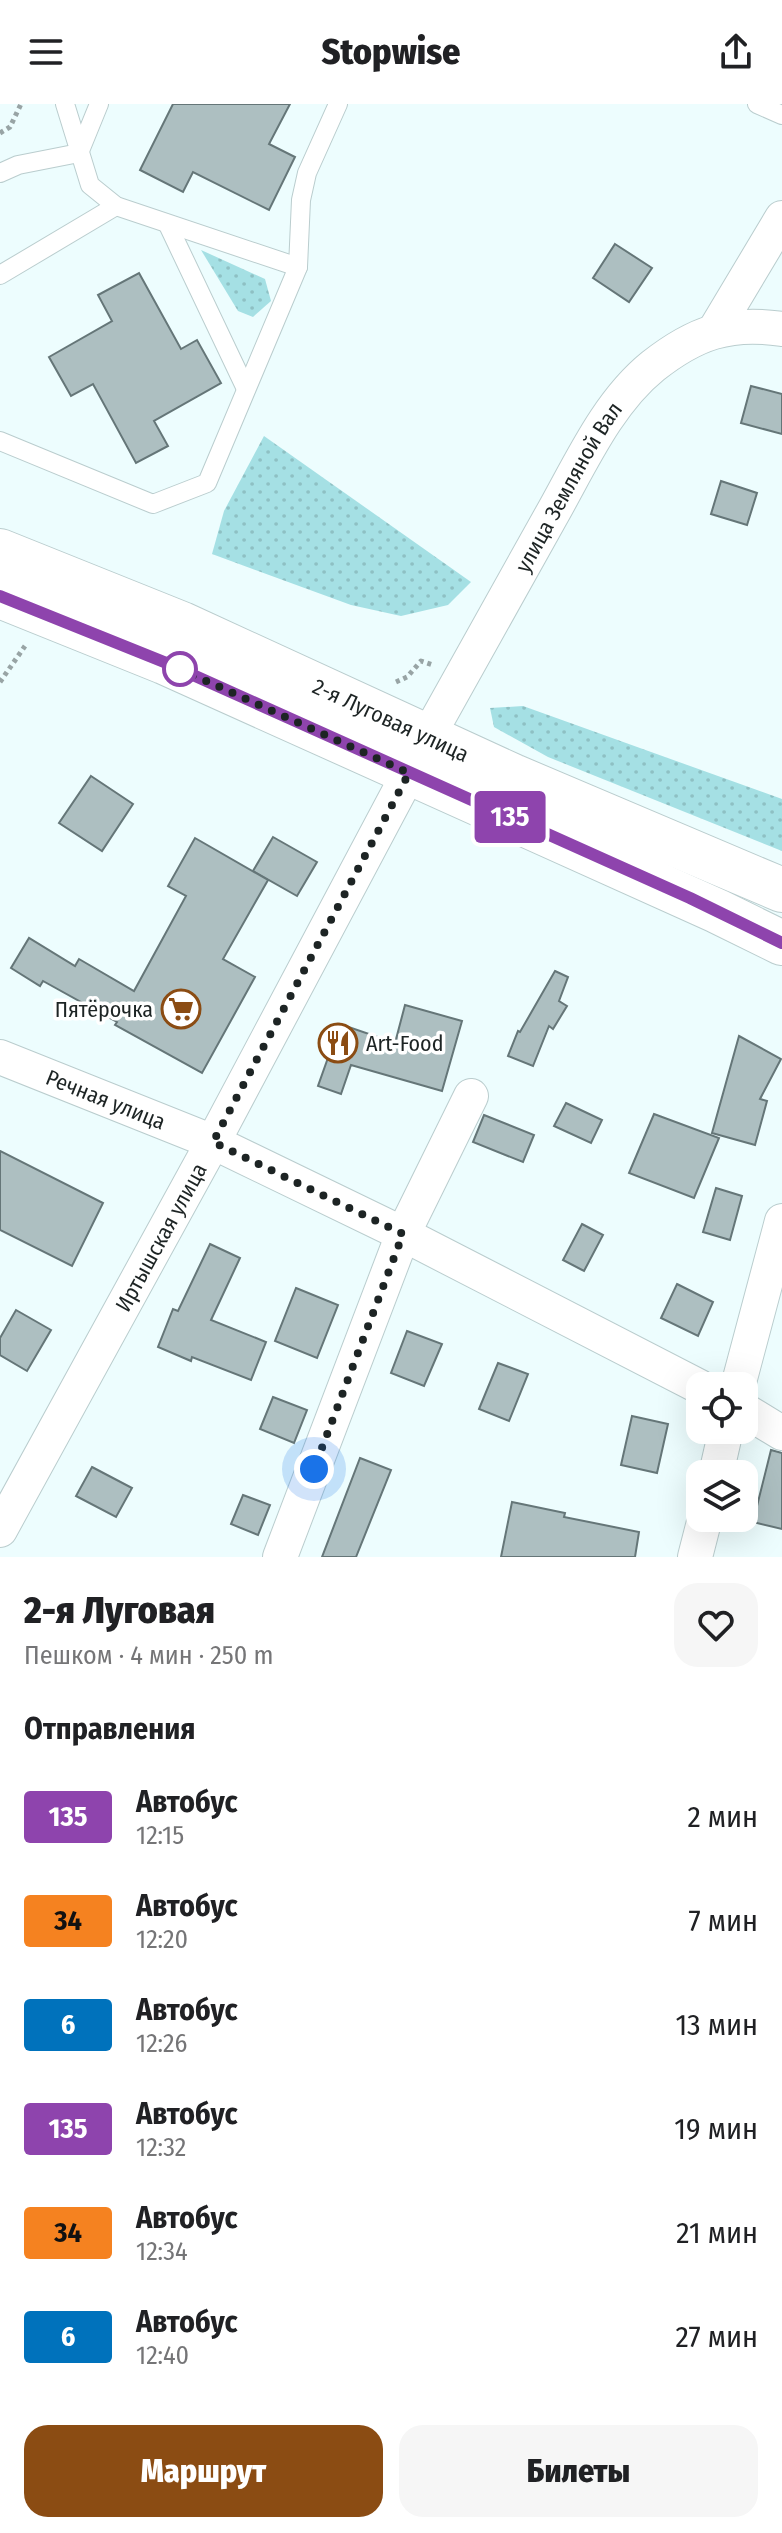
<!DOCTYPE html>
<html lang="ru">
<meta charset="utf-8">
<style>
:root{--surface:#fff;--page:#f6f6f6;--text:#202124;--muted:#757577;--accent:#8b4c13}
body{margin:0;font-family:"Fira Sans Condensed",sans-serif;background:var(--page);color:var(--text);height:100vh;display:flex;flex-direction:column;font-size:30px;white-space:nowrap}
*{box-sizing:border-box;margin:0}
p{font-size:26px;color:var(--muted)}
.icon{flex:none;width:44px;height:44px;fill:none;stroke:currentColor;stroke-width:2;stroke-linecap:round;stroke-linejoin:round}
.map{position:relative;height:1453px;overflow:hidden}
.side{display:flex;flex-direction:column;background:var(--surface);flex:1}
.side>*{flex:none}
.badge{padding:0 16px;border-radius:6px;font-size:28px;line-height:52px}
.controls{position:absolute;left:686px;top:1268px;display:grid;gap:16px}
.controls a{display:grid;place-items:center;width:72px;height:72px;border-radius:16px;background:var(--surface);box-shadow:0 8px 32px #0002;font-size:40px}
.you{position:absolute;width:40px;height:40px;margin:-20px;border:6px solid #fff;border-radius:50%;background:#1a73e8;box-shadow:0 0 0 12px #1a73e833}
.map>.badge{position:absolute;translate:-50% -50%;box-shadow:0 0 0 4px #fff}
h2{padding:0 24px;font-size:30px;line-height:72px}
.round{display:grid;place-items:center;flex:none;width:84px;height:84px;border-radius:24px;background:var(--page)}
.headline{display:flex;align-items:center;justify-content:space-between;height:136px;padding:0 24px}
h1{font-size:38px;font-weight:800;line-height:60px}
.button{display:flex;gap:16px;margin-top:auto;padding:16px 24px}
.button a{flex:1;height:92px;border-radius:24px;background:var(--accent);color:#fff;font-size:32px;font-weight:800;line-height:92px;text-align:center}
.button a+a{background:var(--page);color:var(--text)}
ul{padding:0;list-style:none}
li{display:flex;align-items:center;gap:24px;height:104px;padding:0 24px}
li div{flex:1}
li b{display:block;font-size:30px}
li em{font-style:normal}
li .badge{min-width:88px;font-weight:700;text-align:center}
header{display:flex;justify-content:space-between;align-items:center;height:104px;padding:0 24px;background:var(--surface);font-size:36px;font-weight:800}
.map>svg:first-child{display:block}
</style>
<header><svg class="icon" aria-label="menu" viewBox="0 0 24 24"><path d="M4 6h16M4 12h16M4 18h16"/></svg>Stopwise<svg class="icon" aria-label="share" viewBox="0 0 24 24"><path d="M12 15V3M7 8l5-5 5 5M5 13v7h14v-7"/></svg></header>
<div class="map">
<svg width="782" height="1453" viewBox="0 0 782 1453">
<defs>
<pattern id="grass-dots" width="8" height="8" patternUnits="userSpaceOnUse" patternTransform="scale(2)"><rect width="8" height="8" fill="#a5e0e4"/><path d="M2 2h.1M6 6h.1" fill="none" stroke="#8ec0c3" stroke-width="1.8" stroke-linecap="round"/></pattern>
</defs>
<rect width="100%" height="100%" fill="#edfdfe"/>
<!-- grass -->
<g fill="url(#grass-dots)">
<polygon points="201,146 265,175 271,197 253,213 238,207"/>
<polygon points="264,332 471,478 448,501 401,512 351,501 212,450 224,407"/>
<polygon points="523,602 782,695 782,747 548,653 494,623 490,604"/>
</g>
<!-- building -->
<g fill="#adbfc1" stroke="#657678" stroke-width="2">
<polygon points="173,0 290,0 269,40 295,53 269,106 193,68 183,88 140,66"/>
<polygon points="615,140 652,164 629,198 593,174"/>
<polygon points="139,169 181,245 197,236 221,279 154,317 168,342 136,359 93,280 71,292 49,253 112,217 98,191"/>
<polygon points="751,282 782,290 782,330 741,319"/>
<polygon points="721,377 757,389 747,421 711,410"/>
<polygon points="91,672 133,700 102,747 59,719"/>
<polygon points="273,733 317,758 297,792 253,767"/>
<polygon points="195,734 268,776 223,855 255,873 202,969 115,921 117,918 43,877 40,882 11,864 29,834 75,862 79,855 134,887 186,792 168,782"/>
<polygon points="555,867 568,873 559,897 567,902 553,925 549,922 533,962 508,952 518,927 520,928"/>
<polygon points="405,901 462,917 442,987 351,961 341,990 318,982 340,920 395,939"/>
<polygon points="739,932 781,955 760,995 767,997 755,1041 712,1029"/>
<polygon points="566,999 602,1016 591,1039 554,1022"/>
<polygon points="654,1010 719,1034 694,1094 629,1069"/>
<polygon points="484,1011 534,1031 523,1058 473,1038"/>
<polygon points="0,1047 103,1099 72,1162 0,1126"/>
<polygon points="716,1084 742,1092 730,1136 703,1128"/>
<polygon points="582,1120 603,1131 584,1167 563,1156"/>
<polygon points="210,1140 240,1154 211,1216 266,1238 251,1276 192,1253 191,1257 158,1243 173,1205 178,1207"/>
<polygon points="677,1180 713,1198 698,1232 661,1214"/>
<polygon points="296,1184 338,1201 317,1254 275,1237"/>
<polygon points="16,1206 51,1226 27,1267 0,1251 0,1234"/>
<polygon points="407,1227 442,1240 424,1282 391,1269"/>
<polygon points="498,1259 528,1270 509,1317 479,1305"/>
<polygon points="273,1293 307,1306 294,1339 260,1325"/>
<polygon points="632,1312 668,1320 657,1369 621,1361"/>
<polygon points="771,1346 782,1349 782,1425 753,1418"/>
<polygon points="360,1354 391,1366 356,1453 322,1453"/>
<polygon points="92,1363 132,1384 116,1413 76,1392"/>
<polygon points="243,1391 270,1401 258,1431 231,1420"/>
<polygon points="512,1398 565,1409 564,1413 639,1428 635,1453 501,1453"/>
</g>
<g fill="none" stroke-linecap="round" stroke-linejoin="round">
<defs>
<g id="service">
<polyline points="65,0 90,81 116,102 298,163"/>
<polyline points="757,0 782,11"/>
<polyline points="79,49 99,0"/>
<polyline points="0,69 18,61 79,49"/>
<polyline points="168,121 246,285"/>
<polyline points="0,171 116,102"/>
<polyline points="0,337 153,400 207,379 298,163 301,96 307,69 338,0"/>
</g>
<g id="minor">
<polyline points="715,226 782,114"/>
<path id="s1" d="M427,634C468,560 510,486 551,412C580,361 607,299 653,262C695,229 729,217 782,225"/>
<path id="s2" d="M0,953L213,1038L403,1130L700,1283"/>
<polyline points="738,1282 782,1117"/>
<polyline points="744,1306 782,1329"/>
<polyline points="716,1370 726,1326"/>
<path id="s3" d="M0,1426L213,1038L409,669"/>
<polyline points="280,1453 403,1130 471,992"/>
<polyline points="695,1453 705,1414"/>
</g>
<g id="secondary">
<path id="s4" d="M0,447L182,520L513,672L782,786"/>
<polyline points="0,492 164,558 717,807 782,839"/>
</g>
</defs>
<!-- service casing -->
<use href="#service" stroke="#bacdce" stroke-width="20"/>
<!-- minor casing -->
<use href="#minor" stroke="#bacdce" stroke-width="36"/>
<!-- secondary casing -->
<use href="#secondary" stroke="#bacdce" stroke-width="46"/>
<!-- path -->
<g stroke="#98a4a5" stroke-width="5" stroke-dasharray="4 4" stroke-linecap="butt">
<polyline points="0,29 10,23 21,0"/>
<polyline points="0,578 25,542"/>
<polyline points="396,578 407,573 421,557 433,561"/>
</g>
<!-- service -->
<use href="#service" stroke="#fff" stroke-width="18"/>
<!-- minor -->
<use href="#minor" stroke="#fff" stroke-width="34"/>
<!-- secondary -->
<use href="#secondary" stroke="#fff" stroke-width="44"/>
</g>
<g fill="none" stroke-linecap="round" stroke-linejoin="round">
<defs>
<polyline id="line" points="0,492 164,558 690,794 782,839"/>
</defs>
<!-- line casing -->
<use href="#line" stroke="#fff" stroke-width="18"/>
<!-- line -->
<use href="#line" stroke="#8e44ad" stroke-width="12"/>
<!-- walk -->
<polyline stroke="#1d2424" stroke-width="8" stroke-dasharray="0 14.4" points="180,565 409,669 213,1038 403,1130 314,1365"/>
</g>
<!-- icons -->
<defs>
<symbol id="supermarket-ring" viewBox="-11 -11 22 22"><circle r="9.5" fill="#fff" stroke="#8b4c13" stroke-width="1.5"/><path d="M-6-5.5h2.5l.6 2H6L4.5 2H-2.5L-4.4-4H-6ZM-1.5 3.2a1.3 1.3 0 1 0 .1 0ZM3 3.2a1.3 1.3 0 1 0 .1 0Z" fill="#8b4c13"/></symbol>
<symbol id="restaurant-ring" viewBox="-11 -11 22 22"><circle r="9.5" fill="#fff" stroke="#8b4c13" stroke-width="1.5"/><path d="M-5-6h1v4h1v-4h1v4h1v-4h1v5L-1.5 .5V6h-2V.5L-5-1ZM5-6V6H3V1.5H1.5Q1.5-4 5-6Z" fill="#8b4c13"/></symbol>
</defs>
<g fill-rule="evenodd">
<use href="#supermarket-ring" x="159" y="883" width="44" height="44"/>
<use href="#restaurant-ring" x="316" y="917" width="44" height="44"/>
</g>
<!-- markers -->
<circle fill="#fff" stroke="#8e44ad" stroke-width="4" cx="180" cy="565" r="16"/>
<g text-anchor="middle" stroke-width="7" stroke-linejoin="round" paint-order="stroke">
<!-- street labels -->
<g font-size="22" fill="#1d2424" stroke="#fff">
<text dy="8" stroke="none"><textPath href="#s1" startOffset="288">улица Земляной Вал</textPath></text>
<text dy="8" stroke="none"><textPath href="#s4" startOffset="426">2-я Луговая улица</textPath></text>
<text dy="8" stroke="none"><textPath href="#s2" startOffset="114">Речная улица</textPath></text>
<text dy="8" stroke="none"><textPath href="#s3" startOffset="334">Иртышская улица</textPath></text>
</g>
<!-- poi labels -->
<g font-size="22" fill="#1d2424" stroke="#fff" text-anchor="end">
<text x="153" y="913">Пятёрочка</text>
<text x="366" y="947" text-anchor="start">Art-Food</text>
</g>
</g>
</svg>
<div class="controls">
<a><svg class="icon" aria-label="locate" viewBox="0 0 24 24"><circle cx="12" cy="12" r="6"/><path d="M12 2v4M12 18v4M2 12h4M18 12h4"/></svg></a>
<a><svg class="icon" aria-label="layers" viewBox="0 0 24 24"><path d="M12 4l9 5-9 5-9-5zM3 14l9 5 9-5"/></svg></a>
</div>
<div class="you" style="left:314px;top:1365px"></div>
<b class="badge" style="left:510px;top:713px;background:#8e44ad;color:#fff">135</b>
</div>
<section class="side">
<div class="headline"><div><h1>2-я Луговая</h1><p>Пешком · 4 мин · 250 m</p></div><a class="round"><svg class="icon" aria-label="heart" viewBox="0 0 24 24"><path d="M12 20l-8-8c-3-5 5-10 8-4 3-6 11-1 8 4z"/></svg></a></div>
<h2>Отправления</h2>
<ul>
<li><span class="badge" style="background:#8e44ad;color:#fff">135</span><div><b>Автобус</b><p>12:15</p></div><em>2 мин</em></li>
<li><span class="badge" style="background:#f58220;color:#111">34</span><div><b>Автобус</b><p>12:20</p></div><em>7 мин</em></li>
<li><span class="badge" style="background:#0072bc;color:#fff">6</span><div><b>Автобус</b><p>12:26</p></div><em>13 мин</em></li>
<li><span class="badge" style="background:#8e44ad;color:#fff">135</span><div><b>Автобус</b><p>12:32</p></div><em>19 мин</em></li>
<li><span class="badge" style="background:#f58220;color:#111">34</span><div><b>Автобус</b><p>12:34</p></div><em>21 мин</em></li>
<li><span class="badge" style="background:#0072bc;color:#fff">6</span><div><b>Автобус</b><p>12:40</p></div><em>27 мин</em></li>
</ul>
<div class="button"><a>Маршрут</a><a>Билеты</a></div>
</section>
